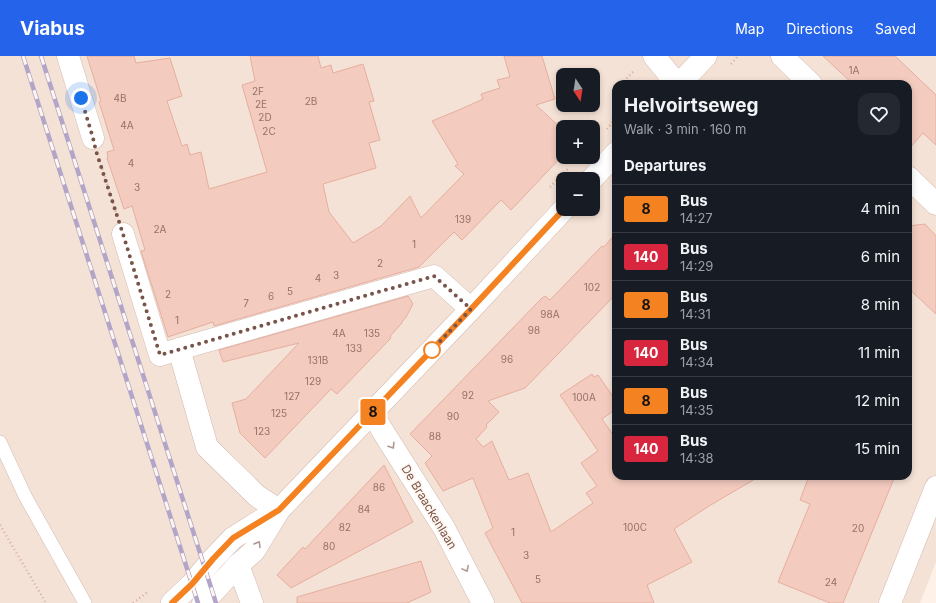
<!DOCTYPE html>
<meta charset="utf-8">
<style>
:root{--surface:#171b24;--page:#242831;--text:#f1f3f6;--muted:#9ea1a6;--line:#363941;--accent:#2563eb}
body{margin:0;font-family:Inter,sans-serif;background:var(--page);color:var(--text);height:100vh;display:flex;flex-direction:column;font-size:15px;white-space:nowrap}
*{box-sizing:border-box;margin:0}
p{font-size:13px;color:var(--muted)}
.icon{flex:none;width:22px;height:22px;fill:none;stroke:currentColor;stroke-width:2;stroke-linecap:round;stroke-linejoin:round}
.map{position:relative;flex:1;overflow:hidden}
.sheet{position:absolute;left:612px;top:24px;width:300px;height:400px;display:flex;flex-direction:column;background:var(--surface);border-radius:12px;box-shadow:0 2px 6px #0003}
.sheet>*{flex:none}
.badge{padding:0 8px;border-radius:3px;font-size:14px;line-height:26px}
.needle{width:26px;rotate:168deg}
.tools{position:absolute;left:556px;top:12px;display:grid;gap:8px}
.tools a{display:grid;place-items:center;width:44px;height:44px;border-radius:8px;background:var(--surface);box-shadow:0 2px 6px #0003;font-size:20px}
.you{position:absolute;width:20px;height:20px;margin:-10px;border:3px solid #fff;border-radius:50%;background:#1a73e8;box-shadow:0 0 0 6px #1a73e833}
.map>.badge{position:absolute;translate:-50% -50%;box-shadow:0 0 0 2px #fff}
h2{padding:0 12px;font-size:15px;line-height:36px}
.round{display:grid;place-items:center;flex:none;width:42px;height:42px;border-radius:12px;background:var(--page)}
.overview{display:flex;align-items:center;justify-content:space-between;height:68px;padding:0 12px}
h1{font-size:19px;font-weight:700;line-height:30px}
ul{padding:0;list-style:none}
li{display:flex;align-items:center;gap:12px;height:48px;padding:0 12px;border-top:1px solid var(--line)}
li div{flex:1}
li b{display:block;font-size:15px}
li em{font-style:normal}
li .badge{min-width:44px;font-weight:700;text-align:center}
header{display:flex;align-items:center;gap:24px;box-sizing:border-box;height:56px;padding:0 20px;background:var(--accent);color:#fff}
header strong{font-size:19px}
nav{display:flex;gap:22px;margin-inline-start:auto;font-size:14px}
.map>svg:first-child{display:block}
</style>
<header>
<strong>Viabus</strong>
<nav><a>Map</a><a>Directions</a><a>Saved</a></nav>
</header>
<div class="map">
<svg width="936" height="547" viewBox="0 0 936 547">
<rect width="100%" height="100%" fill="#fdf1e8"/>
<!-- residential -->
<path fill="#f5e2d6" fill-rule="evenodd" d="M0,0H936V506L920,547H0ZM563,19H593V49H563ZM616,28H908V420H616ZM563,71H593V101H563ZM563,123H593V153H563Z"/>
<!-- building -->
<g fill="#f3cbbf" stroke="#e6ae9f">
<polygon points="87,0 134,0 136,7 170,2 182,40 167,45 182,90 187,88 190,99 201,96 209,133 267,116 242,29 255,25 250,0 318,0 321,12 331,9 333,17 363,8 374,45 369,46 380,84 369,87 376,112 323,128 329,156 353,187 381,170 410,140 421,162 464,118 455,110 458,108 432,65 461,53 483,43 481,38 500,32 497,24 510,21 504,0 542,0 555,43 536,49 563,74 563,99 511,154 501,144 462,184 454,176 419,211 214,270 213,266 168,281 141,195 145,194 132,150 124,153 107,102 108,101 107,96 114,94 99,46 101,45"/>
<polygon points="823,0 895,0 936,39 936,89 923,77 908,94 908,28 853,28"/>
<polygon points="925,168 936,180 936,258 908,232 908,170"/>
<polygon points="616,177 616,238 525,332 488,345 499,356 486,369 487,371 476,383 483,391 492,385 509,424 528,417 551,476 593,447 586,437 597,430 581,407 598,395 560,339 592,318 594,321 598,319 616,345 616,353 602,363 616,383 616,420 760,420 709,450 674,473 692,506 647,529 654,547 522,547 485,477 493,472 473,422 443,435 425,407 432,400 410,378 542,242 545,240 550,244 602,190 604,191"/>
<polygon points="408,240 413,248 406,261 402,266 402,267 390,280 391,282 337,338 331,333 265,402 240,377 232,347 246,343 299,287 223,306 219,294"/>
<polygon points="384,409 413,466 291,532 277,519 303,491 305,493"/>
<polygon points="809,420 895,420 843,547 830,547 778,526 810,448 800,444"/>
<polygon points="421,505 431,536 407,547 297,547 297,541"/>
</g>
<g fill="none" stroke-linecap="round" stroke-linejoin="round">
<defs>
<polyline id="service" points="0,386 25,440 85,547"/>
<g id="minor">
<polyline points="68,0 93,82"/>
<polyline points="654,0 677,28"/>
<polyline points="782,0 811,28"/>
<polyline points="908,121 936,148"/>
<polyline points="123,178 160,299 179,293 207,391 257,440 279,454"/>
<polyline points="179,293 434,220 471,253"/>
<polyline points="372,356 382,374 444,472 483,547"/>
<polyline points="238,509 252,547"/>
<polyline points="890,547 936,431"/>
</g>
<g id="secondary">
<polyline points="679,28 706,0"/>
<polyline points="592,123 616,97"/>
<polyline points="172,547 192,528 213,503 233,482 276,455"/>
<polyline points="203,547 238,509 254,495 279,454 471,253 564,153"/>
</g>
</defs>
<!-- service casing -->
<use href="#service" stroke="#d2bab0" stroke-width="14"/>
<!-- minor casing -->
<use href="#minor" stroke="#d2bab0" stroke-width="23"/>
<!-- secondary casing -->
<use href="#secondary" stroke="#d7bab0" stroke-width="23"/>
<!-- path -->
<g stroke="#d8aea2" stroke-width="2.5" stroke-dasharray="1 3" stroke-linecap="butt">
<polyline points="731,8 738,0"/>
<polyline points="621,28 634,15"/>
<polyline points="607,73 612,67 616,44"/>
<polyline points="100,105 116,156"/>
<polyline points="550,131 568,113"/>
<polyline points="0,469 46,547"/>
<polyline points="133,547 149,535"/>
</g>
<!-- service -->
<use href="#service" stroke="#fff" stroke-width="13"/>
<!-- minor -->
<use href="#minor" stroke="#fff" stroke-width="22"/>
<!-- secondary -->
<use href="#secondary" stroke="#fff" stroke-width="22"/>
<defs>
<g id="rail">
<polyline points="23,0 198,547"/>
<polyline points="41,0 216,547"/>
</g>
</defs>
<!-- rail casing -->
<use href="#rail" stroke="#b2a5c8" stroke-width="4.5"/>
<!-- rail -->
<use href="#rail" stroke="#fff6ef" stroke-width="3" stroke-dasharray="9" stroke-linecap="butt"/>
</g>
<!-- one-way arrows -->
<defs><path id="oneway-chevron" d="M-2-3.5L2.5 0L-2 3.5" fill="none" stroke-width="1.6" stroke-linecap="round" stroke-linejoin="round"/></defs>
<g stroke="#ae9893">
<use href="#oneway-chevron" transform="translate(392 390) rotate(57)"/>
<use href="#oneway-chevron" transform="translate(258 488) rotate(-59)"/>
<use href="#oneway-chevron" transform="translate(466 513) rotate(62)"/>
</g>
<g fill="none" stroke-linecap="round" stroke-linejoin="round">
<defs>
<polyline id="line" points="172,547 192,528 213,503 233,482 279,454 471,253 564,153"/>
</defs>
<!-- line casing -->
<use href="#line" stroke="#fff" stroke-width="9"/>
<!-- line -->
<use href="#line" stroke="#f58220" stroke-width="6"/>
<!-- walk -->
<polyline stroke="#78544b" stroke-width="4" stroke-dasharray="0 7.2" points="81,42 93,82 96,95 123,178 160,299 434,220 471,253 427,299 432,294"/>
</g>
<!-- markers -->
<circle fill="#fff" stroke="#f58220" stroke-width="2" cx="432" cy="294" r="8"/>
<g text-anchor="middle" stroke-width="3.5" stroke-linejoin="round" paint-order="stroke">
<!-- number labels -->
<g font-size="10" fill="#977268">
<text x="854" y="18">1A</text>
<text x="258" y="39">2F</text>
<text x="120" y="46">4B</text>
<text x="311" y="49">2B</text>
<text x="261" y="52">2E</text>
<text x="265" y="65">2D</text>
<text x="127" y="73">4A</text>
<text x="269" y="79">2C</text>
<text x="131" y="111">4</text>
<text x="137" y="135">3</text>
<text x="463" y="167">139</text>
<text x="160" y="177">2A</text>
<text x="414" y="192">1</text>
<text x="380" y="211">2</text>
<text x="336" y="223">3</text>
<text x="318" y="226">4</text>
<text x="592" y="235">102</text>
<text x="290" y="239">5</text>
<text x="168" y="242">2</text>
<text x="271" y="244">6</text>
<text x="246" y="251">7</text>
<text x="550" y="262">98A</text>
<text x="177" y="268">1</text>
<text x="534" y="278">98</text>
<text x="339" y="281">4A</text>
<text x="372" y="281">135</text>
<text x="354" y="296">133</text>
<text x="507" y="307">96</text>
<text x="318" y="308">131B</text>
<text x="313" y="329">129</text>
<text x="468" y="343">92</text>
<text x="292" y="344">127</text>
<text x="584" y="345">100A</text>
<text x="279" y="361">125</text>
<text x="453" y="364">90</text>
<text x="262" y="379">123</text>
<text x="435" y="384">88</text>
<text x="379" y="435">86</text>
<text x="364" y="457">84</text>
<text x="345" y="475">82</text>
<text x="635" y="475">100C</text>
<text x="858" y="476">20</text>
<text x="513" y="480">1</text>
<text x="329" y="494">80</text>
<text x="526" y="503">3</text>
<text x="538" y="527">5</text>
<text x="831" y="530">24</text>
</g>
<!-- street labels -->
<g font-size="12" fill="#78544b" stroke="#fff6ef">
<text transform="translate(429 451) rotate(59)" y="4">De Braackenlaan</text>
</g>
</g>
</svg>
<div class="tools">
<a><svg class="needle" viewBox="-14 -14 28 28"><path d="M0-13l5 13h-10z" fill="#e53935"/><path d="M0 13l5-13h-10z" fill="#9ea1a6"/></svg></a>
<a>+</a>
<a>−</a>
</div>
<div class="you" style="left:81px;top:42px"></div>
<b class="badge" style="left:373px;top:356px;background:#f58220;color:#111">8</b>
<section class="sheet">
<div class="overview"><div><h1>Helvoirtseweg</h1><p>Walk · 3 min · 160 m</p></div><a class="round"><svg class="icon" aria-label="heart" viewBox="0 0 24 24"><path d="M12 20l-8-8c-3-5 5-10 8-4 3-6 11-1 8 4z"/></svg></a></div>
<h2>Departures</h2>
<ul>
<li><span class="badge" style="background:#f58220;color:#111">8</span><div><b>Bus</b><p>14:27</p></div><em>4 min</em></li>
<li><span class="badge" style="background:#d7263d;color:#fff">140</span><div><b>Bus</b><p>14:29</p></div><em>6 min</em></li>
<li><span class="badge" style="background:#f58220;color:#111">8</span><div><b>Bus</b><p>14:31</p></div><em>8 min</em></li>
<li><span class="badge" style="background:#d7263d;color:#fff">140</span><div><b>Bus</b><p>14:34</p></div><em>11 min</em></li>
<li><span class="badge" style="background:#f58220;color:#111">8</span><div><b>Bus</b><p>14:35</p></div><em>12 min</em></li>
<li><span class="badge" style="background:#d7263d;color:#fff">140</span><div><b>Bus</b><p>14:38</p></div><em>15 min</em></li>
</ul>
</section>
</div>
